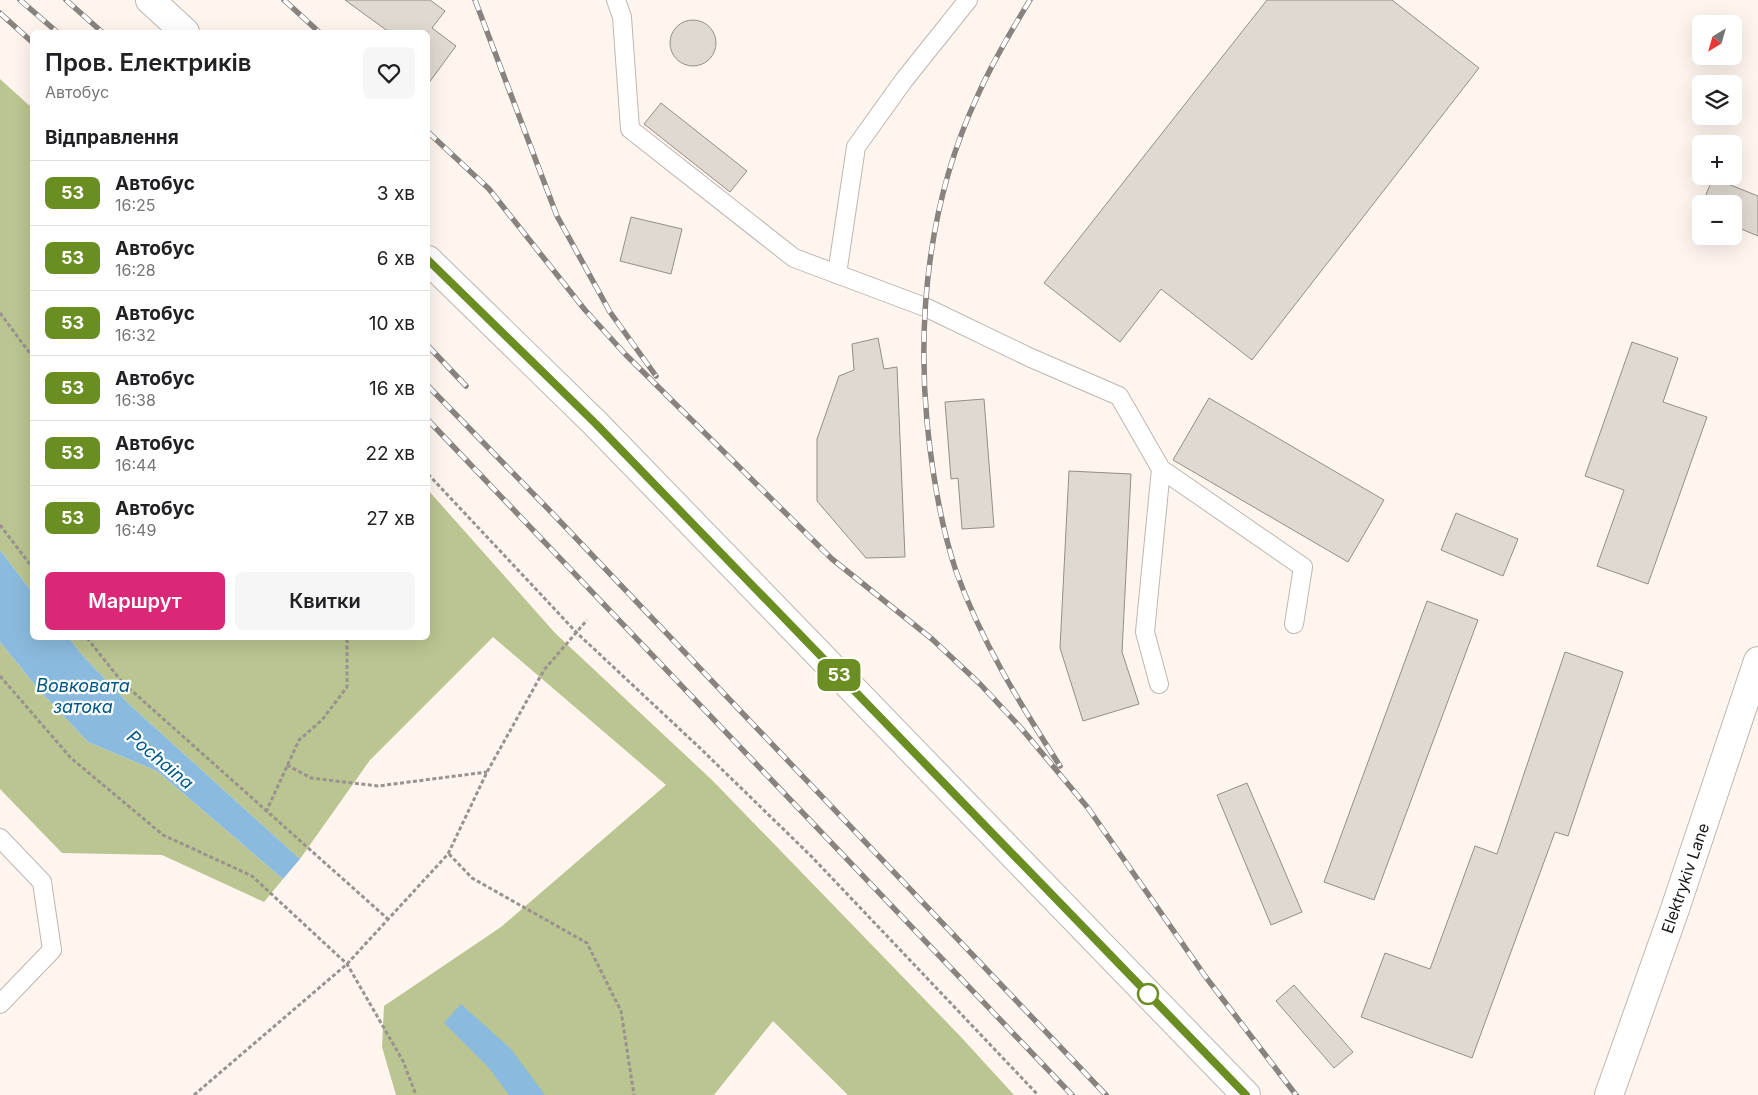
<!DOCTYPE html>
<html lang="uk">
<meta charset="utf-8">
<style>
:root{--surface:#fff;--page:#f6f6f6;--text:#202124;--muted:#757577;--line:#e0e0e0;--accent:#db2777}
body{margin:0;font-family:Inter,sans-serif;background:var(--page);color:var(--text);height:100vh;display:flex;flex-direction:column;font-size:19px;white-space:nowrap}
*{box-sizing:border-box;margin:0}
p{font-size:16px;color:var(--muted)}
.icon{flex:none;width:28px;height:28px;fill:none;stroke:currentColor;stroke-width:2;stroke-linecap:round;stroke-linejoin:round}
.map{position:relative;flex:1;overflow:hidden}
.drawer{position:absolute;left:30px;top:30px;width:400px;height:610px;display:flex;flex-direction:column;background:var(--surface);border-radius:8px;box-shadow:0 5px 20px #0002}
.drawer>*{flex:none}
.badge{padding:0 10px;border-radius:8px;font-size:18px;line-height:32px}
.needle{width:32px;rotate:217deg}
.buttons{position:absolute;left:1692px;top:15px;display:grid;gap:10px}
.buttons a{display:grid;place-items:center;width:50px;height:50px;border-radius:8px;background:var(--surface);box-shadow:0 5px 20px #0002;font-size:25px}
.map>.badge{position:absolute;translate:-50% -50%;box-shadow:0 0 0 2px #fff}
h2{padding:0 15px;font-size:19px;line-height:45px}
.round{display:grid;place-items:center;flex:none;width:52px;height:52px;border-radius:8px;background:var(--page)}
.summary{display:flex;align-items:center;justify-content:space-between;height:85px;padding:0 15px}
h1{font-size:24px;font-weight:600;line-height:38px}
.primary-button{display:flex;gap:10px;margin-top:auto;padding:10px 15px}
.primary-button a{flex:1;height:58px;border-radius:8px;background:var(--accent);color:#fff;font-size:20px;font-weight:600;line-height:58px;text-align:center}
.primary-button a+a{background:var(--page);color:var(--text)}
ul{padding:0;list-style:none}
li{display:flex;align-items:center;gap:15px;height:65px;padding:0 15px;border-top:1px solid var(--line)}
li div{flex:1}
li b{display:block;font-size:19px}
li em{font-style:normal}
li .badge{min-width:55px;font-weight:700;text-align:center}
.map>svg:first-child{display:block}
</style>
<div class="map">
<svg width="1758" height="1095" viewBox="0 0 1758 1095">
<rect width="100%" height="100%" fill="#fef5ef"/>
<!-- forest -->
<g fill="#bac591">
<polygon points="0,79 32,108 32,592 0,550"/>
<polygon points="428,490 555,633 713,781 961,1037 1014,1095 848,1095 773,1021 714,1095 396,1095 382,1047 384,1006 501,927 666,785 493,637 370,760 300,859 130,705 83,656 69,638 428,638"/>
<polygon points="0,642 40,691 88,742 157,771 283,879 264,902 162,855 62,853 0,789"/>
</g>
<!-- water -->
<g fill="#8abadd">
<polygon points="0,550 32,592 32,638 69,638 83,656 130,705 300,859 283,879 157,771 88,742 40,691 0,642"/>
<polygon points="461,1004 511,1049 545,1095 509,1095 489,1068 444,1023"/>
</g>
<!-- building -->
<g fill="#dfd9d1" stroke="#948e86">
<polygon points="345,0 430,0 445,11 432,28 456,46 428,84 428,32 389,32"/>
<polygon points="1267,0 1392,0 1479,68 1252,360 1161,289 1120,342 1044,283"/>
<circle cx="693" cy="43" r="23"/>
<polygon points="661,103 747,171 730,192 644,124"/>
<polygon points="1713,178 1758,196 1758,236 1734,226 1734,204 1702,204"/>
<polygon points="631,217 682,229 671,274 620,261"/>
<polygon points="878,338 884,369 897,367 905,557 866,558 817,501 817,439 839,376 854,370 852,344"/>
<polygon points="1632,342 1678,358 1663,402 1707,417 1648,584 1597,566 1624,490 1585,476"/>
<polygon points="1209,398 1384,500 1348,562 1173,460"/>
<polygon points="984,399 994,527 962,529 958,478 951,479 945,402"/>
<polygon points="1069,471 1131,474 1122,652 1139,704 1083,721 1060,648"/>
<polygon points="1456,513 1518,539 1503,576 1441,550"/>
<polygon points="1427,601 1478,620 1374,900 1324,882"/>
<polygon points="1565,652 1623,672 1568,836 1555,832 1472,1058 1361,1017 1385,953 1430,969 1475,846 1497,854"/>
<polygon points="1247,783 1302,912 1271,925 1217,795"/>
<polygon points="1294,985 1353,1052 1334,1068 1276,1001"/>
</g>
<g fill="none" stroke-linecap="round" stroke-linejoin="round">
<defs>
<g id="service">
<polyline points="616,0 622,17 630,129 794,258 925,307 1031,358 1119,396 1161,469 1303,567 1294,624"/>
<polyline points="837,274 856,147 904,80 968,0"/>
<polyline points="1159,684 1145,632 1161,469"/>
<polyline points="0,838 42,882 52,950 0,1004"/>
</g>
<polyline id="minor" points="1609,1095 1675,909 1758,661"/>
<g id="tertiary">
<polyline points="150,0 185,32"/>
<polyline points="428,260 596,424 1246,1095"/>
</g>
</defs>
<!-- service casing -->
<use href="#service" stroke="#bfb6b0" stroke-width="20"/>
<!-- minor casing -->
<use href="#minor" stroke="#bfb6b0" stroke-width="30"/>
<!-- tertiary casing -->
<use href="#tertiary" stroke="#bfb6b0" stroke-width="30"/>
<!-- path -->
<g stroke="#99928e" stroke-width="3" stroke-dasharray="4 2.5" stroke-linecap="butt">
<polyline points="0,313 32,356"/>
<polyline points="428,474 577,633 701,749 812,857 1038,1095"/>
<polyline points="0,525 32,567"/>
<polyline points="87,638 122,682 389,920"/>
<polyline points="0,676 71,758 163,835 252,876 347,964 403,1061 416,1095"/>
<polyline points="287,765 311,778 378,786 487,772"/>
<polyline points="266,812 299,740 322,720 347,687 347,638"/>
<polyline points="449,854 472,878 587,943 621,1011 634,1095"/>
<polyline points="194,1095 347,964 448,854 487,772 544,670 587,620"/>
</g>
<!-- service -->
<use href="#service" stroke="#fff" stroke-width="18"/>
<!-- minor -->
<use href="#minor" stroke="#fff" stroke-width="28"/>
<!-- tertiary -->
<use href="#tertiary" stroke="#fff" stroke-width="28"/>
<defs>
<g id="rail">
<polyline points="20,0 57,32"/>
<polyline points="66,0 102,32"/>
<polyline points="284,0 319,32"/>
<polyline points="475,0 557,216 610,312 656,376"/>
<path d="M1030,0C1011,31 992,63 977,97C930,198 917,312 927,422C932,472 940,523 956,571C981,641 1020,704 1060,766"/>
<polyline points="0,13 32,42"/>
<polyline points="428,132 489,189 585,310 626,355 832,559 932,639 980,684 1021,728 1088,808 1205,976 1296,1095"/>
<polyline points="428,346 466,386"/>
<polyline points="428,386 554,515 1106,1095"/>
<polyline points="428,420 1072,1095"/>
</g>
</defs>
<!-- rail casing -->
<use href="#rail" stroke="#89837f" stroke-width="5.5"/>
<!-- rail -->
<use href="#rail" stroke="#fff" stroke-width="4" stroke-dasharray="11" stroke-linecap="butt"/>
</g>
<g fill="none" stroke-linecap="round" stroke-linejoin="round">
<defs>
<polyline id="line" points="428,260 596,424 1246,1095"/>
</defs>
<!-- line casing -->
<use href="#line" stroke="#fff" stroke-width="11"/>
<!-- line -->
<use href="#line" stroke="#6b8e23" stroke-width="8"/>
</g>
<!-- markers -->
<circle fill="#fff" stroke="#6b8e23" stroke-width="2.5" cx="1148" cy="994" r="10"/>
<g text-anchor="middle" stroke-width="4.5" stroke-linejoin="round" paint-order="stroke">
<!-- street labels -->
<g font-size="16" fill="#181513" stroke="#fff">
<text transform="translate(1685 878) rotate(-71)" y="6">Elektrykiv Lane</text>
</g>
<!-- water labels -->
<g font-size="18" font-style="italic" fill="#005885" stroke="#fff">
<text x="83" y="692">Вовковата<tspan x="83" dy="21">затока</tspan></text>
<text transform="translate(160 760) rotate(40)" y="6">Pochaina</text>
</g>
</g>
</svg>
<div class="buttons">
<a><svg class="needle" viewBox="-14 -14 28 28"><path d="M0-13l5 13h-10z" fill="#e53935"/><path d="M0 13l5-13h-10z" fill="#757577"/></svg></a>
<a><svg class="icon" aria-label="layers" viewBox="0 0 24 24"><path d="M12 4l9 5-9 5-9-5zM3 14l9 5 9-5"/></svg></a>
<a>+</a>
<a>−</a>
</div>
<b class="badge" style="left:839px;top:675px;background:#6b8e23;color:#fff">53</b>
<section class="drawer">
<div class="summary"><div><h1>Пров. Електриків</h1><p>Автобус</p></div><a class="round"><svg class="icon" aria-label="heart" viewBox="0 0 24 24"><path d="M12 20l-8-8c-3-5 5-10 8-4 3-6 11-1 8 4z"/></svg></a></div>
<h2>Відправлення</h2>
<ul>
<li><span class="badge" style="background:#6b8e23;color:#fff">53</span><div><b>Автобус</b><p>16:25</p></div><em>3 хв</em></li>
<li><span class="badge" style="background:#6b8e23;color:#fff">53</span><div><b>Автобус</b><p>16:28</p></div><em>6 хв</em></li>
<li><span class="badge" style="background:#6b8e23;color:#fff">53</span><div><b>Автобус</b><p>16:32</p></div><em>10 хв</em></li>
<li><span class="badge" style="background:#6b8e23;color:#fff">53</span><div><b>Автобус</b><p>16:38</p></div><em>16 хв</em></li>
<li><span class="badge" style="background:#6b8e23;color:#fff">53</span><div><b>Автобус</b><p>16:44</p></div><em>22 хв</em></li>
<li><span class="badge" style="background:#6b8e23;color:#fff">53</span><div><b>Автобус</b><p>16:49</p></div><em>27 хв</em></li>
</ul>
<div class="primary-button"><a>Маршрут</a><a>Квитки</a></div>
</section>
</div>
